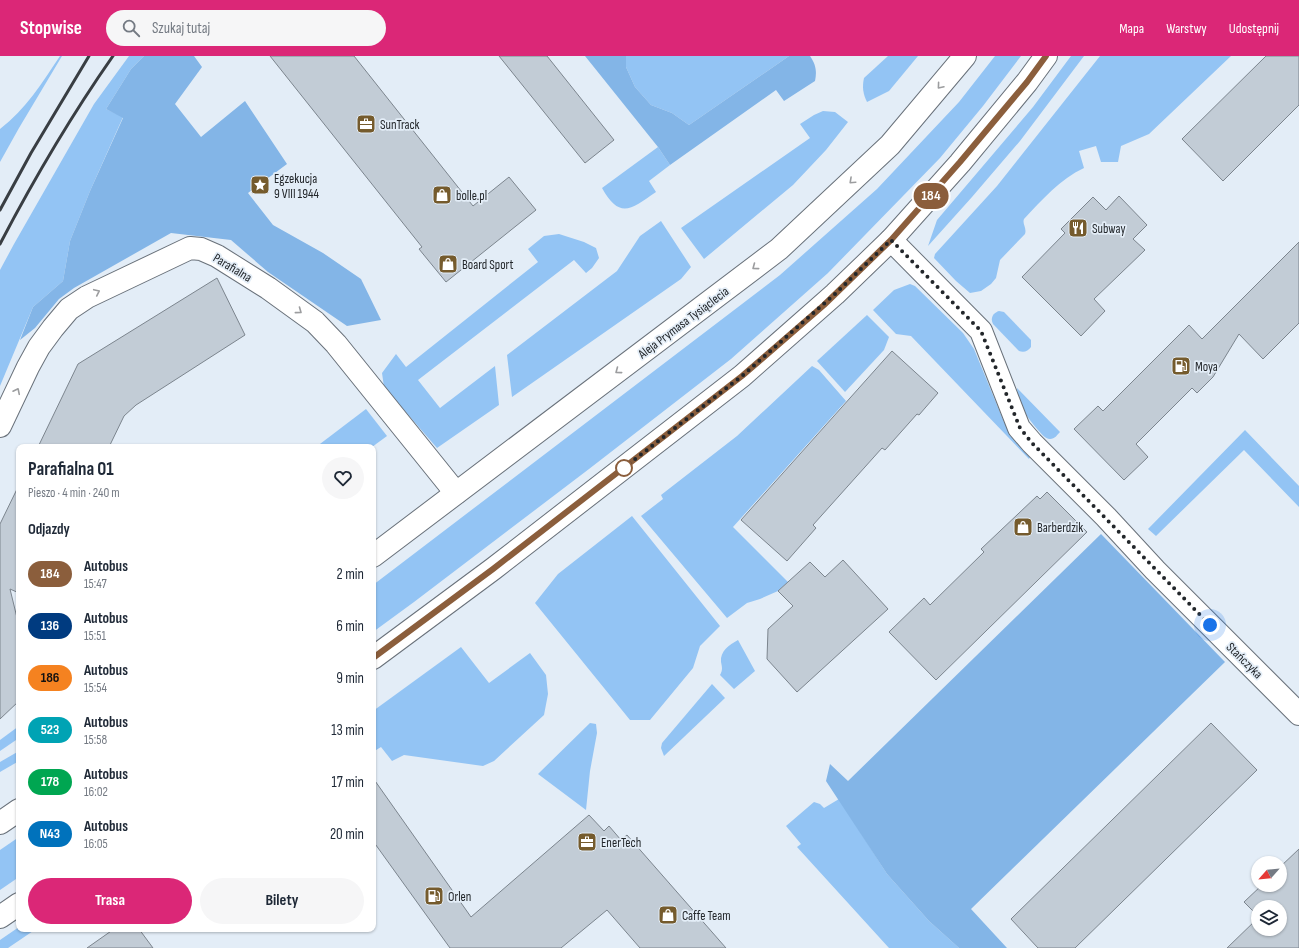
<!DOCTYPE html>
<html lang="pl">
<meta charset="utf-8">
<style>
:root{--surface:#fff;--page:#f6f6f7;--text:#1f2937;--muted:#747a83;--accent:#db2777}
body{margin:0;font-family:"Sofia Sans Condensed",sans-serif;background:var(--page);color:var(--text);height:100vh;display:flex;flex-direction:column;font-size:15px;white-space:nowrap}
*{box-sizing:border-box;margin:0}
p{font-size:13px;color:var(--muted)}
.icon{flex:none;width:22px;height:22px;fill:none;stroke:currentColor;stroke-width:2;stroke-linecap:round;stroke-linejoin:round}
.map{position:relative;flex:1;overflow:hidden}
.details{position:absolute;left:16px;top:388px;width:360px;height:488px;display:flex;flex-direction:column;background:var(--surface);border-radius:8px;box-shadow:0 1px 3px #0004}
.details>*{flex:none}
.badge{padding:0 8px;border-radius:13px;font-size:14px;line-height:26px}
.needle{width:26px;rotate:243deg}
.fabs{position:absolute;left:1251px;top:800px;display:grid;gap:8px}
.fabs a{display:grid;place-items:center;width:36px;height:36px;border-radius:50%;background:var(--surface);box-shadow:0 1px 3px #0004;font-size:20px}
.you{position:absolute;width:20px;height:20px;margin:-10px;border:3px solid #fff;border-radius:50%;background:#1a73e8;box-shadow:0 0 0 6px #1a73e833}
.map>.badge{position:absolute;translate:-50% -50%;box-shadow:0 0 0 2px #fff}
h2{padding:0 12px;font-size:15px;line-height:36px}
.round{display:grid;place-items:center;flex:none;width:42px;height:42px;border-radius:21px;background:var(--page)}
.head{display:flex;align-items:center;justify-content:space-between;height:68px;padding:0 12px}
h1{font-size:19px;font-weight:700;line-height:30px}
.button{display:flex;gap:8px;margin-top:auto;padding:8px 12px}
.button a{flex:1;height:46px;border-radius:24px;background:var(--accent);color:#fff;font-size:16px;font-weight:700;line-height:46px;text-align:center}
.button a+a{background:var(--page);color:var(--text)}
ul{padding:0;list-style:none}
li{display:flex;align-items:center;gap:12px;height:52px;padding:0 12px}
li div{flex:1}
li b{display:block;font-size:15px}
li em{font-style:normal}
li .badge{min-width:44px;font-weight:700;text-align:center}
header{display:flex;align-items:center;gap:24px;box-sizing:border-box;height:56px;padding:0 20px;background:var(--accent);color:#fff}
header strong{font-size:19px}
nav{display:flex;gap:22px;margin-inline-start:auto;font-size:14px}
.search{width:280px;height:36px;background:var(--page);display:flex;align-items:center;gap:10px;box-sizing:border-box;padding:0 14px;border-radius:22px;color:var(--muted);font-size:15px}
.map>svg:first-child{display:block}
</style>
<header>
<strong>Stopwise</strong>
<div class="search"><svg class="icon" aria-label="search" viewBox="0 0 24 24"><circle cx="10" cy="10" r="6"/><path d="M15 15l6 6"/></svg>Szukaj tutaj</div>
<nav><a>Mapa</a><a>Warstwy</a><a>Udostępnij</a></nav>
</header>
<div class="map">
<svg width="1299" height="892" viewBox="0 0 1299 892">
<rect width="100%" height="100%" fill="#e3edf7"/>
<!-- green -->
<g fill="#93c4f4">
<path d="M60,0H62L19,72L0,106V73C26,53 42,27 60,0Z"/>
<polygon points="129,0 144,0 131,13 106,53 123,61 90,135 70,185 63,225 33,251 0,330 0,214 14,188 94,48"/>
<polygon points="626,0 789,0 689,69 672,57 651,49 635,31 626,11"/>
<path d="M888,0H918L889,35L867,46C863,38 862,31 864,22Z"/>
<polygon points="995,0 1021,0 983,50 940,102 828,217 731,303 589,413 414,546 373,576 373,529 780,219 877,133 959,46"/>
<polygon points="1071,0 1084,0 1020,85 972,141 928,190 937,164 1033,51"/>
<path d="M1100,0H1231L1149,78L1121,90L1118,106H1101L1096,90L1079,95L1084,112C1060,123 1042,144 1024,163C1022,168 1027,172 1025,178L1000,204L996,222L991,228L981,235L970,237L956,225L934,202L935,198L997,130Z"/>
<polygon points="823,55 835,56 848,66 826,94 793,129 704,203 681,172 810,82 800,68 814,59"/>
<path d="M658,91L670,109L649,125L656,136C631,153 620,164 602,132Z"/>
<polygon points="661,165 691,211 681,223 512,341 507,299 617,215 640,180"/>
<polygon points="559,178 584,186 596,192 599,202 592,212 586,217 574,204 418,324 440,352 495,310 499,349 437,392 384,331 382,317 396,298 406,311 538,206 528,193 544,180"/>
<polygon points="910,228 915,230 963,277 974,293 1004,366 1012,378 1030,401 1029,403 911,280 896,278 873,254 894,234"/>
<path d="M999,255L1004,256L1031,284V291C1028,295 1024,297 1019,295L993,268C990,262 993,257 999,255Z"/>
<polygon points="867,259 889,281 884,294 845,336 817,305"/>
<polygon points="812,310 819,314 846,345 733,471 788,526 778,535 760,543 747,547 727,562 641,460 663,443 661,439 737,380"/>
<path d="M1017,332L1060,376C1057,379 1055,383 1050,383C1045,383 1041,377 1038,374C1028,362 1017,349 1017,332Z"/>
<polygon points="366,353 387,380 372,391 316,391"/>
<polygon points="1245,374 1299,430 1299,451 1244,394 1156,480 1148,473"/>
<polygon points="632,460 720,570 700,590 693,612 650,664 630,664 535,547 558,518"/>
<path d="M738,584L755,615L734,633L720,619C723,614 722,611 721,606C720,595 729,589 738,584Z"/>
<polygon points="461,591 489,627 530,597 546,619 548,638 544,659 494,705 483,710 404,699 392,705 381,691 373,696 373,655"/>
<polygon points="712,628 725,642 664,700 661,692 662,687"/>
<polygon points="590,667 596,668 597,677 590,715 586,754 538,718"/>
<polygon points="19,670 19,682 0,695 0,684"/>
<polygon points="19,695 19,705 0,716 0,706"/>
<polygon points="839,743 887,818 929,865 959,892 889,892 797,791 801,788 786,770 814,746 820,748 824,752"/>
<polygon points="19,781 19,821 0,834 0,794"/>
<polygon points="19,871 19,873 36,873 8,892 0,892 0,884"/>
</g>
<!-- forest -->
<g fill="#83b5e7">
<polygon points="144,0 194,0 202,11 175,48 201,81 245,45 287,108 248,137 273,169 323,197 361,223 381,264 347,270 268,216 231,184 171,177 74,232 59,243 35,272 20,284 33,251 63,225 70,185 90,135 123,62 106,53 131,13"/>
<path d="M585,0H626V11L635,31L651,49L672,57L689,69L789,0H810C816,9 817,15 815,25L784,45L776,34L670,109L658,91Z"/>
<polygon points="1101,478 1225,606 971,853 1007,892 959,892 929,865 887,818 826,725 830,708 848,725"/>
</g>
<!-- building -->
<g fill="#c2ccd6" stroke="#7c858e">
<polygon points="270,0 354,0 473,150 509,121 536,154 446,226 419,193 422,191"/>
<polygon points="499,0 547,0 614,84 585,107"/>
<polygon points="1266,0 1299,0 1299,49 1223,125 1182,83"/>
<polygon points="1119,140 1147,169 1133,183 1145,194 1094,243 1105,255 1081,280 1022,221 1065,177 1061,173 1093,141 1106,154"/>
<polygon points="1299,186 1299,267 1263,303 1239,278 1213,321 1197,337 1192,332 1136,388 1148,401 1124,424 1074,373 1098,350 1103,355 1189,269 1202,283"/>
<polygon points="217,222 245,279 136,349 124,360 109,391 38,391 78,308"/>
<polygon points="892,295 938,337 919,359 917,358 885,394 882,392 813,469 816,472 787,505 741,464"/>
<polygon points="19,429 19,537 10,533 19,570 19,645 0,663 0,468"/>
<polygon points="1047,436 1087,476 936,624 889,576 924,542 930,549 984,496 981,493 1037,440 1040,443"/>
<polygon points="843,504 888,553 797,636 767,603 768,573 793,550 778,535 810,506 825,521"/>
<polygon points="1211,667 1257,714 1075,892 1038,892 1011,863"/>
<polygon points="373,722 471,861 589,759 604,775 609,770 621,784 627,779 726,892 640,892 607,854 561,892 450,892 373,785"/>
<polygon points="1299,793 1299,892 1227,892 1258,862 1258,873 1280,873 1280,851 1258,851 1258,860 1244,846 1262,829 1280,829 1280,811"/>
<polygon points="114,873 139,873 153,892 87,892"/>
</g>
<g fill="none" stroke-linecap="round" stroke-linejoin="round">
<defs>
<g id="minor">
<polyline points="891,184 981,275 1019,372 1032,387 1106,461 1155,514 1299,658"/>
<polyline points="0,370 28,311 39,291 53,272 69,253 87,241 190,192 201,193 217,200 268,232 315,266 336,288 456,437"/>
</g>
<g id="primary">
<polyline points="373,500 779,193 890,89 965,0"/>
<polyline points="373,602 493,513 742,320 835,238 891,184 960,107 1027,26 1046,0"/>
<polyline points="0,767 19,754"/>
<polyline points="0,861 19,848"/>
</g>
</defs>
<!-- minor casing -->
<use href="#minor" stroke="#69717a" stroke-width="24"/>
<!-- primary casing -->
<use href="#primary" stroke="#69717a" stroke-width="24"/>
<!-- minor -->
<use href="#minor" stroke="#fff" stroke-width="22"/>
<!-- primary -->
<use href="#primary" stroke="#fff" stroke-width="22"/>
<!-- rail -->
<g stroke="#393e43" stroke-width="3">
<polyline points="0,154 31,97 89,0"/>
<path d="M0,188C34,123 71,60 113,0"/>
</g>
</g>
<!-- one-way arrows -->
<defs><path id="oneway-chevron" d="M-2-3.5L2.5 0L-2 3.5" fill="none" stroke-width="1.6" stroke-linecap="round" stroke-linejoin="round"/></defs>
<g stroke="#9c9d9f">
<use href="#oneway-chevron" transform="translate(940 30) rotate(130)"/>
<use href="#oneway-chevron" transform="translate(852 125) rotate(137)"/>
<use href="#oneway-chevron" transform="translate(755 211) rotate(143)"/>
<use href="#oneway-chevron" transform="translate(97 236) rotate(-25)"/>
<use href="#oneway-chevron" transform="translate(299 255) rotate(36)"/>
<use href="#oneway-chevron" transform="translate(618 315) rotate(143)"/>
<use href="#oneway-chevron" transform="translate(17 335) rotate(-64)"/>
</g>
<g fill="none" stroke-linecap="round" stroke-linejoin="round">
<defs>
<polyline id="line" points="373,602 493,513 742,320 824,249 891,184 960,106 1027,26 1046,0"/>
</defs>
<!-- line casing -->
<use href="#line" stroke="#fff" stroke-width="9"/>
<!-- line -->
<use href="#line" stroke="#8b5e3c" stroke-width="6"/>
<!-- walk -->
<polyline stroke="#22262a" stroke-width="4" stroke-dasharray="0 7.2" points="624,412 621,414 742,320 835,238 891,184 981,275 1020,372 1032,387 1210,569"/>
</g>
<!-- icons -->
<defs>
<symbol id="office-square" viewBox="-11 -11 22 22"><rect x="-9" y="-9" width="18" height="18" rx="4" fill="#755b2d" stroke="#e3edf7"/><path d="M-6-3h4V-5.5h4V-3h4V5H-6ZM-1-4.5V-3h2v-1.5ZM-6 0V1H6V0Z" fill="#fff"/></symbol>
<symbol id="sight-square" viewBox="-11 -11 22 22"><rect x="-9" y="-9" width="18" height="18" rx="4" fill="#755b2d" stroke="#e3edf7"/><path d="M0-6L1.8-2.2L6-1.7L2.9 1.2L3.7 5.4L0 3.3L-3.7 5.4L-2.9 1.2L-6-1.7L-1.8-2.2Z" fill="#fff"/></symbol>
<symbol id="shop-square" viewBox="-11 -11 22 22"><rect x="-9" y="-9" width="18" height="18" rx="4" fill="#755b2d" stroke="#e3edf7"/><path d="M-5-2.5h2.3a2.7 3.5 0 0 1 5.4 0H5L5.5 6h-11ZM-1.5-2.5h3a1.5 2.3 0 0 0-3 0Z" fill="#fff"/></symbol>
<symbol id="restaurant-square" viewBox="-11 -11 22 22"><rect x="-9" y="-9" width="18" height="18" rx="4" fill="#755b2d" stroke="#e3edf7"/><path d="M-5-6h1v4h1v-4h1v4h1v-4h1v5L-1.5 .5V6h-2V.5L-5-1ZM5-6V6H3V1.5H1.5Q1.5-4 5-6Z" fill="#fff"/></symbol>
<symbol id="fuel-square" viewBox="-11 -11 22 22"><rect x="-9" y="-9" width="18" height="18" rx="4" fill="#755b2d" stroke="#e3edf7"/><path d="M-5.5-6h7V0h2V4h1.3V-2.5L3-4.5l.8-.8L6-3V5H2.5V1h-1V6h-7ZM-4.2-4.7v3.2H.2V-4.7Z" fill="#fff"/></symbol>
</defs>
<g fill-rule="evenodd">
<use href="#office-square" x="355" y="57" width="22" height="22"/>
<use href="#sight-square" x="249" y="118" width="22" height="22"/>
<use href="#shop-square" x="431" y="128" width="22" height="22"/>
<use href="#restaurant-square" x="1067" y="161" width="22" height="22"/>
<use href="#shop-square" x="437" y="197" width="22" height="22"/>
<use href="#fuel-square" x="1170" y="299" width="22" height="22"/>
<use href="#shop-square" x="1012" y="460" width="22" height="22"/>
<use href="#office-square" x="576" y="775" width="22" height="22"/>
<use href="#fuel-square" x="423" y="829" width="22" height="22"/>
<use href="#shop-square" x="657" y="848" width="22" height="22"/>
</g>
<!-- markers -->
<circle fill="#fff" stroke="#8b5e3c" stroke-width="2" cx="624" cy="412" r="8"/>
<g text-anchor="middle" stroke-width="3.5" stroke-linejoin="round" paint-order="stroke">
<!-- poi labels -->
<g font-size="13" fill="#22262a" stroke="#e3edf7" text-anchor="start">
<text x="380" y="73">SunTrack</text>
<text x="274" y="127">Egzekucja<tspan x="274" dy="15">9 VIII 1944</tspan></text>
<text x="456" y="144">bolle.pl</text>
<text x="1092" y="177">Subway</text>
<text x="462" y="213">Board Sport</text>
<text x="1195" y="315">Moya</text>
<text x="1037" y="476">Barberdzik</text>
<text x="601" y="791">EnerTech</text>
<text x="448" y="845">Orlen</text>
<text x="682" y="864">Caffe Team</text>
</g>
<!-- street labels -->
<g font-size="13" fill="#22262a" stroke="#e3edf7">
<text transform="translate(233 211) rotate(31)" y="5">Parafialna</text>
<text transform="translate(683 266) rotate(-37)" y="5">Aleja Prymasa Tysiąclecia</text>
<text transform="translate(1245 604) rotate(45)" y="5">Stańczyka</text>
</g>
</g>
</svg>
<div class="fabs">
<a><svg class="needle" viewBox="-14 -14 28 28"><path d="M0-13l5 13h-10z" fill="#e53935"/><path d="M0 13l5-13h-10z" fill="#747a83"/></svg></a>
<a><svg class="icon" aria-label="layers" viewBox="0 0 24 24"><path d="M12 4l9 5-9 5-9-5zM3 14l9 5 9-5"/></svg></a>
</div>
<div class="you" style="left:1210px;top:569px"></div>
<b class="badge" style="left:931px;top:140px;background:#8b5e3c;color:#fff">184</b>
<section class="details">
<div class="head"><div><h1>Parafialna 01</h1><p>Pieszo · 4 min · 240 m</p></div><a class="round"><svg class="icon" aria-label="heart" viewBox="0 0 24 24"><path d="M12 20l-8-8c-3-5 5-10 8-4 3-6 11-1 8 4z"/></svg></a></div>
<h2>Odjazdy</h2>
<ul>
<li><span class="badge" style="background:#8b5e3c;color:#fff">184</span><div><b>Autobus</b><p>15:47</p></div><em>2 min</em></li>
<li><span class="badge" style="background:#003b80;color:#fff">136</span><div><b>Autobus</b><p>15:51</p></div><em>6 min</em></li>
<li><span class="badge" style="background:#f58220;color:#111">186</span><div><b>Autobus</b><p>15:54</p></div><em>9 min</em></li>
<li><span class="badge" style="background:#00a3b4;color:#fff">523</span><div><b>Autobus</b><p>15:58</p></div><em>13 min</em></li>
<li><span class="badge" style="background:#00a651;color:#fff">178</span><div><b>Autobus</b><p>16:02</p></div><em>17 min</em></li>
<li><span class="badge" style="background:#0072bc;color:#fff">N43</span><div><b>Autobus</b><p>16:05</p></div><em>20 min</em></li>
</ul>
<div class="button"><a>Trasa</a><a>Bilety</a></div>
</section>
</div>
